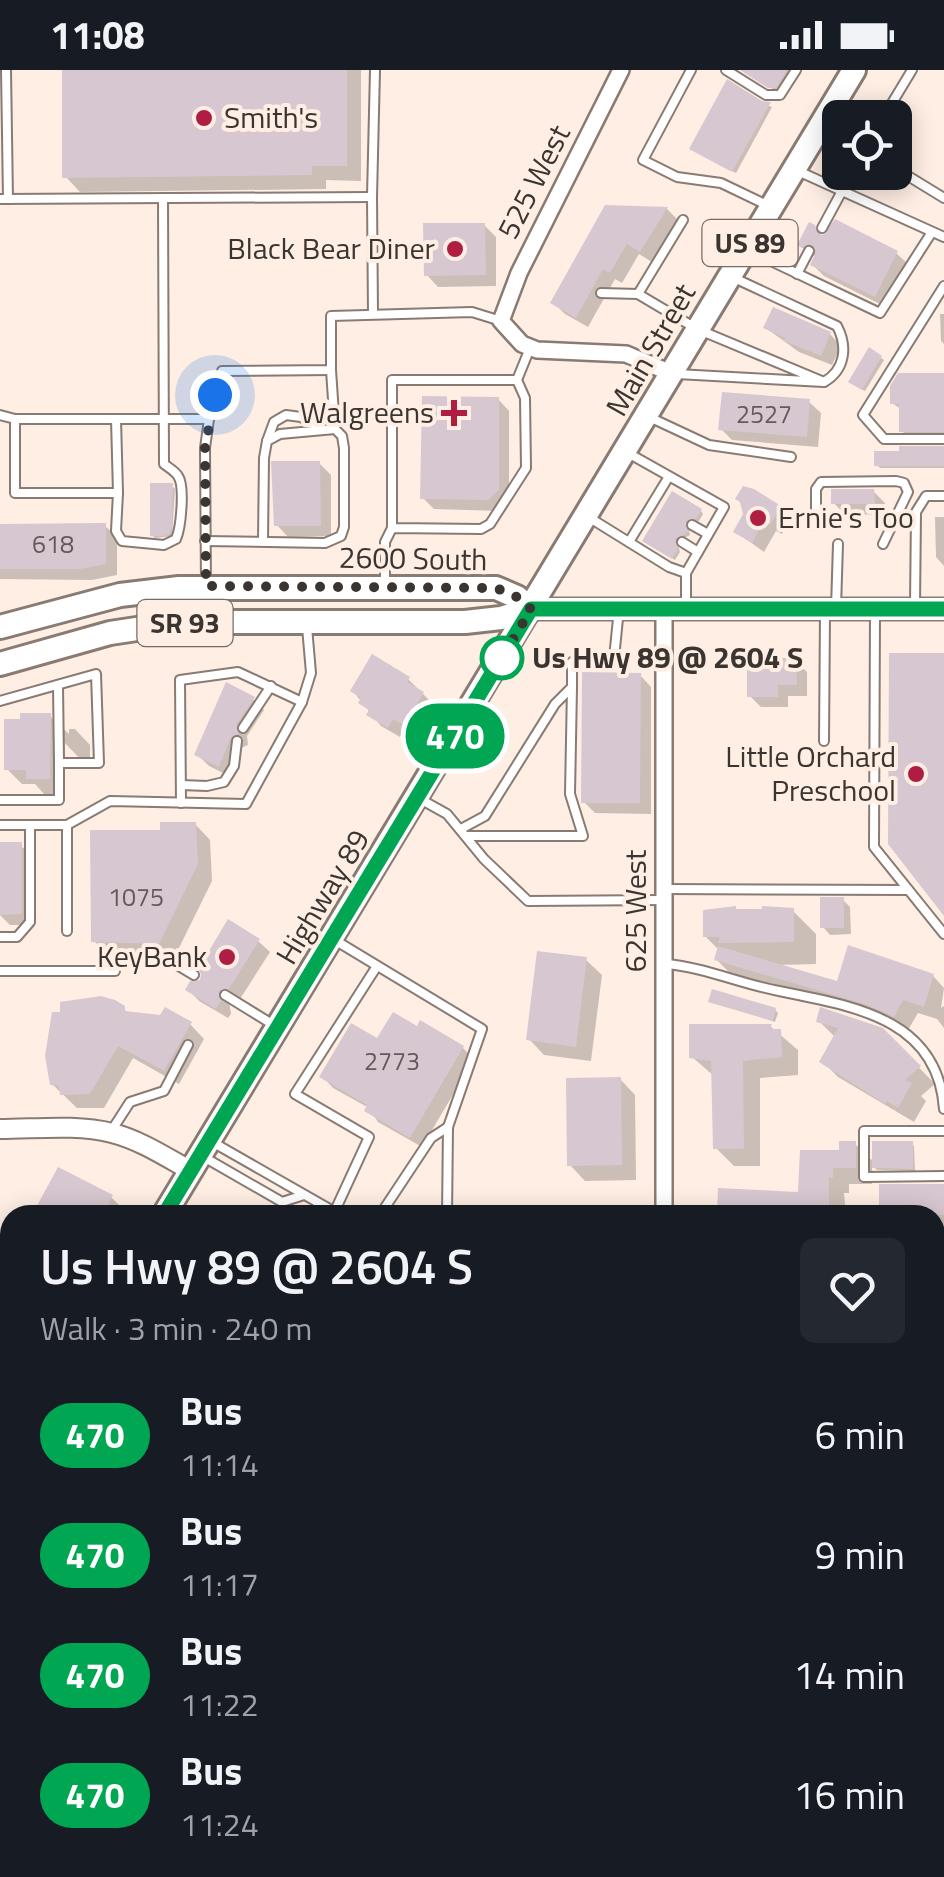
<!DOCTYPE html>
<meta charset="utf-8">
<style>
:root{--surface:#171b24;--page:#242831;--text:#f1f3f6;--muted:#9ea1a6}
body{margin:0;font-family:"Titillium Web",sans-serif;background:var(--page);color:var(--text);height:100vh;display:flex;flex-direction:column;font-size:38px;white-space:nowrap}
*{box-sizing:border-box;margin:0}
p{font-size:32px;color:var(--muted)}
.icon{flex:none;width:55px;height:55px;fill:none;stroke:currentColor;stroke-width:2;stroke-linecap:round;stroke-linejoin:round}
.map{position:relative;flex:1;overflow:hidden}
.drawer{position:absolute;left:0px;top:1135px;width:945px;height:672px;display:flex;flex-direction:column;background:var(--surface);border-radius:30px 30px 0 0;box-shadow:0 5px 25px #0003}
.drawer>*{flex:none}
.badge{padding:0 20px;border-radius:32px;font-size:35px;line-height:65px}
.buttons{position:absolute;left:822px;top:30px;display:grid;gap:20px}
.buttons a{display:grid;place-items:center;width:90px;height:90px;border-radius:15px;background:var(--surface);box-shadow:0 5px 25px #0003;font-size:50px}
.you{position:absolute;width:50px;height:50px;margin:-25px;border:8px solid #fff;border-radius:50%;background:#1a73e8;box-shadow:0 0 0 15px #1a73e833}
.map>.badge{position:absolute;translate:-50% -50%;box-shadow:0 0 0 5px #fff}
.round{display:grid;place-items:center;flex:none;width:105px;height:105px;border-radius:15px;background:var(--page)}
.head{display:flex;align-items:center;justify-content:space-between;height:170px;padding:0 40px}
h1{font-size:48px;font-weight:600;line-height:75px}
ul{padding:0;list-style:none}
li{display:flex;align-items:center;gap:30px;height:120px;padding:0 40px}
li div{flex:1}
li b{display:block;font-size:38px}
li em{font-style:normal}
li .badge{min-width:110px;font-weight:700;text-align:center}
.status{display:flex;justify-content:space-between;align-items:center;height:70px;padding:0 50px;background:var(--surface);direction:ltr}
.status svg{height:28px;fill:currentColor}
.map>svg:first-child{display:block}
</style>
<div class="status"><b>11:08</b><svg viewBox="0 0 49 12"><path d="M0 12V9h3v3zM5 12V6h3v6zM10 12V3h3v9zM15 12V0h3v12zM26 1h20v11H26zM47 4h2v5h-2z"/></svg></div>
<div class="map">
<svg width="944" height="1807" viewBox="0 0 944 1807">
<rect width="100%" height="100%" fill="#feeee4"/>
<!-- shadow -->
<g fill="#0003">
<polygon points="64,0 361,0 361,111 326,110 326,119 80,122 65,106"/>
<polygon points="742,0 792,0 779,19 773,19"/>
<polygon points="761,34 772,37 736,103 695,81"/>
<polygon points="606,137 667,139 678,150 652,192 639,184 622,213 615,209 588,257 565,244 554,233"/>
<polygon points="484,155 496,167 496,216 438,217 427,205"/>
<polygon points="814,157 824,168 896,183 908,194 886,237 824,206 813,195 818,186 811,186 800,175"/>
<polygon points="940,244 944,244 944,274 941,271"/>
<polygon points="766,258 830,264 841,276 832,295 799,282"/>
<polygon points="881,288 884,290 865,321 854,315"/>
<polygon points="944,306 944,368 907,366 901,360 901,339 892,333"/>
<polygon points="498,329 509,341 509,432 500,441 434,439 423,428"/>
<polygon points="809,332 821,343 818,377 732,370 721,359"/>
<polygon points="944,377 944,398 880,398 877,395 901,383"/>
<polygon points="319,393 331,405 331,466 288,467 277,455"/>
<polygon points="172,416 175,419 172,466 155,468 152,465"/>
<polygon points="873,421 885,433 885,444 845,445 834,433"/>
<polygon points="779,438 790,450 782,464 776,461 764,482 736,462"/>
<polygon points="701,441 703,444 699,451 687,453 690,465 677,472 680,482 675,490 648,474"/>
<polygon points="935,447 944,447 944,496 936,487"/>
<polygon points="0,454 105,456 117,467 117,505 92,510 0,509"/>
<polygon points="795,590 807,602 807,626 788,626 788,637 761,637 750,626 759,597"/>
<polygon points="640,605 651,617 651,744 595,743 584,732"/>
<polygon points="408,609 434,635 417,666 405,659 400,667 381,656 353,621"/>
<polygon points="253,629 264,640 247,666 248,675 241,678 231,707 209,696 197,684"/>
<polygon points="50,646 69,664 69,659 75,659 90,675 90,693 84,693 65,673 64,724 44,724 35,714 22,714 7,699"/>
<polygon points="195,754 210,770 212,811 174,888 109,886 94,871 163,763"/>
<polygon points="0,775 20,775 32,786 33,855 10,855 0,845"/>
<polygon points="843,830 850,837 851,864 830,865 823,857"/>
<polygon points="793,841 816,864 816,894 776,895 838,914 933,906 944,918 941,938 944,936 944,958 937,949 918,943 908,960 880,947 730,903 716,889 719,880 705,866 738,842"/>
<polygon points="258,871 270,882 240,929 229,931 231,944 228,948 199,931 188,919"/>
<polygon points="586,890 602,905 591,991 544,985 529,969"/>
<polygon points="711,931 775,940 778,943 775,952"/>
<polygon points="123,938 129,944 190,954 204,969 179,1014 133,988 104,1038 77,1038 52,1014 47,985 54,944"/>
<polygon points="819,951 882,960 935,1014 921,1026 926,1031 914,1052 838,1007 822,991 836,968"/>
<polygon points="771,957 798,980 798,1005 760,1008 760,1096 734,1096 716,1078 714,1006 692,987"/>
<polygon points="378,972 463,978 474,989 422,1077 378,1052 369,1038 333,1018 322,1006"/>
<polygon points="620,1009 635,1025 636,1110 585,1111 570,1095"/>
<polygon points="855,1074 874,1092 912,1074 914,1076 915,1101 877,1100 872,1095 872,1114 849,1114 849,1123 844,1123 846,1145 719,1145 800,1124 841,1083"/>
<polygon points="944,1117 944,1187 935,1184 935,1145 865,1145 865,1142 882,1142"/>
<polygon points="111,1127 123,1139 119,1145 35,1145"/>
<rect x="935" y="1201" width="9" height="64"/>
<polygon points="935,1302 943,1309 942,1353 935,1353"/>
<polygon points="937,1466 944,1466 944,1506 935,1506"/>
<polygon points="935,1526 944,1526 944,1734 935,1729"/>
<polygon points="6,1763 10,1767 10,1798 117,1798 92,1798 92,1807 76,1807 76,1801 31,1799 17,1807 0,1807 0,1767"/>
<polygon points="383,1798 390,1807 355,1807 355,1804"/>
<polygon points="408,1798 435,1798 442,1807 408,1807"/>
<rect x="558" y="1798" width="25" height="9"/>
</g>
<!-- building -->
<g fill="#d7c7d0">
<polygon points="62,0 347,0 347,96 312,96 312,105 62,108"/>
<polygon points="740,0 787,0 776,18 768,18"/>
<polygon points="727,9 762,31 771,32 732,102 689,79"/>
<polygon points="605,135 668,137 640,182 627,174 610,203 603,199 576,248 550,233"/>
<polygon points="835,149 898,181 875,227 810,195 816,182 813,175 808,174 802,178 797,175 809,152 815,155 818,164 823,165"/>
<polygon points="423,153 485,153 486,205 424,206"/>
<polygon points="773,237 831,262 821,286 784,271 785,268 763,258"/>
<polygon points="869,277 882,286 862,320 848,312"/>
<polygon points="898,303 944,303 944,362 899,362 899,334 890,334 890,316"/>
<polygon points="722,322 810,329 807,367 718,360"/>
<polygon points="422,326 499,327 499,420 488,430 420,429"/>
<polygon points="899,376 944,376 944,396 874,396 874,381 899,381"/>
<polygon points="271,391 320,391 321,456 274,456"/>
<polygon points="150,413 173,413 172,455 170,464 165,466 150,466"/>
<polygon points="743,416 754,419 781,436 770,455 764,451 752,473 733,462 743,444 740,432 735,429"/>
<polygon points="831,419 874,419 875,434 831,434"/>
<polygon points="672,421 702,439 696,449 686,451 688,462 675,469 678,478 672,489 642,471"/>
<polygon points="106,453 106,494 80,499 0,499 0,454"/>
<polygon points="889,583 944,583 944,846 888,774"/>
<polygon points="372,584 410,607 407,612 424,622 405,656 393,649 388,658 366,645 369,640 358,633 361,628 350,621"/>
<polygon points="757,588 796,588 797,615 778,615 778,627 747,627 747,594 757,594"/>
<polygon points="582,602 641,603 640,733 581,733"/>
<polygon points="226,612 255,627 237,654 238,664 231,667 219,697 194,685"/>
<polygon points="20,643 51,643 50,709 26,709 26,700 4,700 4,649 20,649"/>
<polygon points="160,752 196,752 198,794 159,874 91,872 90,760 160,760"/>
<polygon points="0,772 22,772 22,844 0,845"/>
<rect x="820" y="827" width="24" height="31"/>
<polygon points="736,836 736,839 762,839 762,836 794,838 794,872 718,873 720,867 703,867 703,840"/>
<polygon points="228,849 260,869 229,919 219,920 221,931 216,939 185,920 190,911 200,910 201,904 198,899"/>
<polygon points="848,875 934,904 924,937 903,930 894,947 864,934 714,890 718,876 837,911"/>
<polygon points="537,881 587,887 576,977 526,970"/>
<polygon points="712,919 776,938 773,951 708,932"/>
<polygon points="101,926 115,930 125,936 125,941 160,945 165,937 192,952 164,1001 118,976 90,1024 60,1025 59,1016 50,1015 45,986 52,942 60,942 60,932"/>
<polygon points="820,937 883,958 921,996 905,1010 912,1013 898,1038 887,1031 885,1034 819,992 838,958 816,952"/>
<polygon points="393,942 417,956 420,950 464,976 410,1068 364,1041 367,1035 319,1007 351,953 377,968"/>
<polygon points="689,954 772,954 770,959 781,959 782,987 743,991 744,1079 713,1079 711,991 689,988"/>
<polygon points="621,1007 622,1095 567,1096 566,1008"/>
<polygon points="839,1071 856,1071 856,1098 833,1098 833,1108 829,1108 829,1145 717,1145 718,1118 798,1122 800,1080 839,1080"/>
<polygon points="872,1071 913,1071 913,1099 872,1098"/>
<polygon points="58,1097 113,1125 103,1145 81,1141 79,1145 32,1145"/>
<rect x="879" y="1114" width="65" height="31"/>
</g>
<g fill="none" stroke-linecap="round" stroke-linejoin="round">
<defs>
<g id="service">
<polyline points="6,0 8,129"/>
<polyline points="691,0 643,90 677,107 721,113 767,135"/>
<polyline points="726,0 766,25 780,25 796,0"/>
<polyline points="883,48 912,0"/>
<polyline points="826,56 840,65"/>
<polyline points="895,98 944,128"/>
<polyline points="798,101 944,167"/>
<polyline points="0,129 372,127"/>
<polyline points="822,158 842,121"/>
<polyline points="750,181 880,243 932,162"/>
<polyline points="797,204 809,181"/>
<path d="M732,207L837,256C848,277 845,300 824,312"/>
<polyline points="944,216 863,345 884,369 944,369"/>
<polyline points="601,223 638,224 697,259 824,312 677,304"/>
<polyline points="638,224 683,150"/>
<polyline points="373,243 372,127 375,0"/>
<polyline points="517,310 530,278"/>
<polyline points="0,345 15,349 15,423 118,423 116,349 209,349 205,378 206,516"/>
<polyline points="647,346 709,375 791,387"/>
<polyline points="15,349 116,349"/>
<polyline points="209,349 222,301 331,300 331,246 472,242 501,251"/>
<polyline points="267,371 274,352 286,345 301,347 323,359"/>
<polyline points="628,383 724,437 686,503 686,538"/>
<path d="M118,423L116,461L122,471L164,475L176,469C181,458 185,416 178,406C175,401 169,398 164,394L163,128"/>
<polyline points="590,448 669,497 686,503"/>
<polyline points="692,455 708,464"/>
<polyline points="816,455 816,419 821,412 896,411 904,413 908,422 883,474"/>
<polyline points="263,470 264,388 267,371 280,364 335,359"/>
<polyline points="205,471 325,473 341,466 344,457 344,378 342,366 335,359 331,300"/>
<polyline points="629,472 668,408"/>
<polyline points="682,472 698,482"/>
<polyline points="385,514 385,472 392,458 392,310 517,310 525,328 526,398 490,454 481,459 392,458"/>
<polyline points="915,535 916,442 926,426 944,426"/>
<polyline points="836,538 838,474"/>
<polyline points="875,543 874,777 944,864"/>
<polyline points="58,615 59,693"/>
<polyline points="0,631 96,604 99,693 59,693 59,730 0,730"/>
<polyline points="243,658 271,616"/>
<polyline points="824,671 825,543"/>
<polyline points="181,715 207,716 224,712 234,696 237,671"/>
<polyline points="420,729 447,744 484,789 528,831 664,830"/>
<polyline points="181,733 180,610 238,602 302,632"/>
<polyline points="0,755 67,755 110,731 246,734 302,632 311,603 307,557"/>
<polyline points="67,755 67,861"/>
<polyline points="461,759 485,746 555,634 572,617 572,592 614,588 619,539"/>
<polyline points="466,766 583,766 570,724 572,617"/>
<polyline points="664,819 908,820"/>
<polyline points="0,867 17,867 30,852 30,755"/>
<polyline points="333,869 482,959 448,1057 447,1145"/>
<polyline points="164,887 194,905"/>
<path d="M666,894C704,897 741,914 779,921C852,936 938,948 944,1039"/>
<polyline points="0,901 115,901"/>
<polyline points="225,925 272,954"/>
<polyline points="944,1061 864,1061 864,1107 944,1106"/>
<polyline points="110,1063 130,1032 164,1021 188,975"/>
<polyline points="214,1073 340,1145"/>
<polyline points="202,1086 282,1132 304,1125"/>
<polyline points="333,1145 369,1067 295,1024 377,896"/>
<polyline points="380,1145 431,1068 448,1057"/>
<polyline points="935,1189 944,1189"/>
<polyline points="0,1484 10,1489"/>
<polyline points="0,1549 10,1511"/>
<polyline points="0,1582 10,1582"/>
<polyline points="0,1725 10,1722"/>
<polyline points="135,1807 141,1798"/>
</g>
<g id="minor">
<polyline points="621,0 519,203 501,251 522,274 537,280 626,284 673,304"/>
<polyline points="664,538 664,1145"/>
<polyline points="935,1423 944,1423"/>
<polyline points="935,1767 944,1767"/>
<polyline points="632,1798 632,1807"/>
<polyline points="161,1807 167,1798"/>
<polyline points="779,1807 780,1798"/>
</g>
<path id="tertiary" d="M0,1059C36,1059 76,1054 112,1063C140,1070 166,1087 191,1101"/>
<polyline id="secondary" points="531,539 944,539"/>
<g id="primary">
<polyline points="0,557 120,525 179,518 496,518 517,527 531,539"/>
<polyline points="0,594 110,563 163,555 216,552 465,552 501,548 531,539"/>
<polyline points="164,1145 854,0"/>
<polyline points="0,1408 10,1392"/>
</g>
</defs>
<!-- service casing -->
<use href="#service" stroke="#897b72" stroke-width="12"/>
<!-- minor casing -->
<use href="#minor" stroke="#897b72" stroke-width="20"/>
<!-- tertiary casing -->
<use href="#tertiary" stroke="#897b72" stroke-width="22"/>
<!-- secondary casing -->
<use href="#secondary" stroke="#897b72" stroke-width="25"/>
<!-- primary casing -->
<use href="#primary" stroke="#897b72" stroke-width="28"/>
<!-- service -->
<use href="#service" stroke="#fff" stroke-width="8"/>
<!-- minor -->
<use href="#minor" stroke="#fff" stroke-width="15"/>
<!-- tertiary -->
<use href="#tertiary" stroke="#fff" stroke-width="18"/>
<!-- secondary -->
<use href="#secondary" stroke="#fff" stroke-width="20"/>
<!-- primary -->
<use href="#primary" stroke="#fff" stroke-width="22"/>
</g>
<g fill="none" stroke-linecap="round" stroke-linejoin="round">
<defs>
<polyline id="line" points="164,1145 531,539 944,539"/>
</defs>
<!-- line casing -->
<use href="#line" stroke="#fff" stroke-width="22"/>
<!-- line -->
<use href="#line" stroke="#00a651" stroke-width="15"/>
<!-- walk -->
<polyline stroke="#3b3532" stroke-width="10" stroke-dasharray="0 18" points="215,325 205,378 206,516 496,518 517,527 531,539 502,588"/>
</g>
<!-- markers -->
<g fill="#b01d43" stroke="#feeee4" stroke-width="4">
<circle cx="204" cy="48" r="10"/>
<circle cx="455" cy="179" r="10"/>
<path d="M449 328h10v10h10v10h-10v10h-10v-10h-10v-10h10z"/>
<circle cx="758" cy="448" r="10"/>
<circle cx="916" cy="704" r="10"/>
<circle cx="227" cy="887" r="10"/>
</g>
<circle fill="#fff" stroke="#00a651" stroke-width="5" cx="502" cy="588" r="20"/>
<g text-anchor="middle" stroke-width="8" stroke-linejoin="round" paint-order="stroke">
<!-- number labels -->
<g font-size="25" fill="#625a5a">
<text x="764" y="353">2527</text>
<text x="53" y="483">618</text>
<text x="136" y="836">1075</text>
<text x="392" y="1000">2773</text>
</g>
<!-- shield labels -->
<g fill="#feeee4" stroke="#766c67" stroke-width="2.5">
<rect x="702.5" y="150" width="95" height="46" rx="8"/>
<rect x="137.5" y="530" width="95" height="46" rx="8"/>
</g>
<g font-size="28" font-weight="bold" fill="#3b3532">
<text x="750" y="183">US 89</text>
<text x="185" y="563">SR 93</text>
</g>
<!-- poi labels -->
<g font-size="30" fill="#3b3532" stroke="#feeee4" text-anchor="end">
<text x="224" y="58" text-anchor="start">Smith's</text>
<text x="435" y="189">Black Bear Diner</text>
<text x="434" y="353">Walgreens</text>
<text x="778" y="458" text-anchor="start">Ernie's Too</text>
<text x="896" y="697">Little Orchard<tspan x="896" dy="34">Preschool</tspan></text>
<text x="207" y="897">KeyBank</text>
</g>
<!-- street labels -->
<g font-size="30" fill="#3b3532" stroke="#feeee4">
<text transform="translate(534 112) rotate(-63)" y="10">525 West</text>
<text transform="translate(651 280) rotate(-60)" y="10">Main Street</text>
<text transform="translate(413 489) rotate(1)" y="10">2600 South</text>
<text transform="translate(323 827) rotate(-59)" y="10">Highway 89</text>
<text transform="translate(636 841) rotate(-90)" y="10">625 West</text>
</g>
<!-- stop labels -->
<g font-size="30" font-weight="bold" fill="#3b3532" stroke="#feeee4" text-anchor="start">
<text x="532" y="598">Us Hwy 89 @ 2604 S</text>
</g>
</g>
</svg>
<div class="buttons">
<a><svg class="icon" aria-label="locate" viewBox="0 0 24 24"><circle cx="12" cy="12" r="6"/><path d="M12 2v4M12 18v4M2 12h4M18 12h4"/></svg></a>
</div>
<div class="you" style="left:215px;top:325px"></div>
<b class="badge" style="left:455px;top:666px;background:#00a651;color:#fff">470</b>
<section class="drawer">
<div class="head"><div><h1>Us Hwy 89 @ 2604 S</h1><p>Walk · 3 min · 240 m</p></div><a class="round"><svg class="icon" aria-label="heart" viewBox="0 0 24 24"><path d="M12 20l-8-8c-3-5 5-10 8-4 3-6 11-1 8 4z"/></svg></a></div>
<ul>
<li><span class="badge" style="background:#00a651;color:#fff">470</span><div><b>Bus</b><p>11:14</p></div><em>6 min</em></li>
<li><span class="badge" style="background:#00a651;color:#fff">470</span><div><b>Bus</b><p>11:17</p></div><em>9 min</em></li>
<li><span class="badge" style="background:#00a651;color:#fff">470</span><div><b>Bus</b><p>11:22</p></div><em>14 min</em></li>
<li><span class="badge" style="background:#00a651;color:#fff">470</span><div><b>Bus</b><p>11:24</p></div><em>16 min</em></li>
</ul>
</section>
</div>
